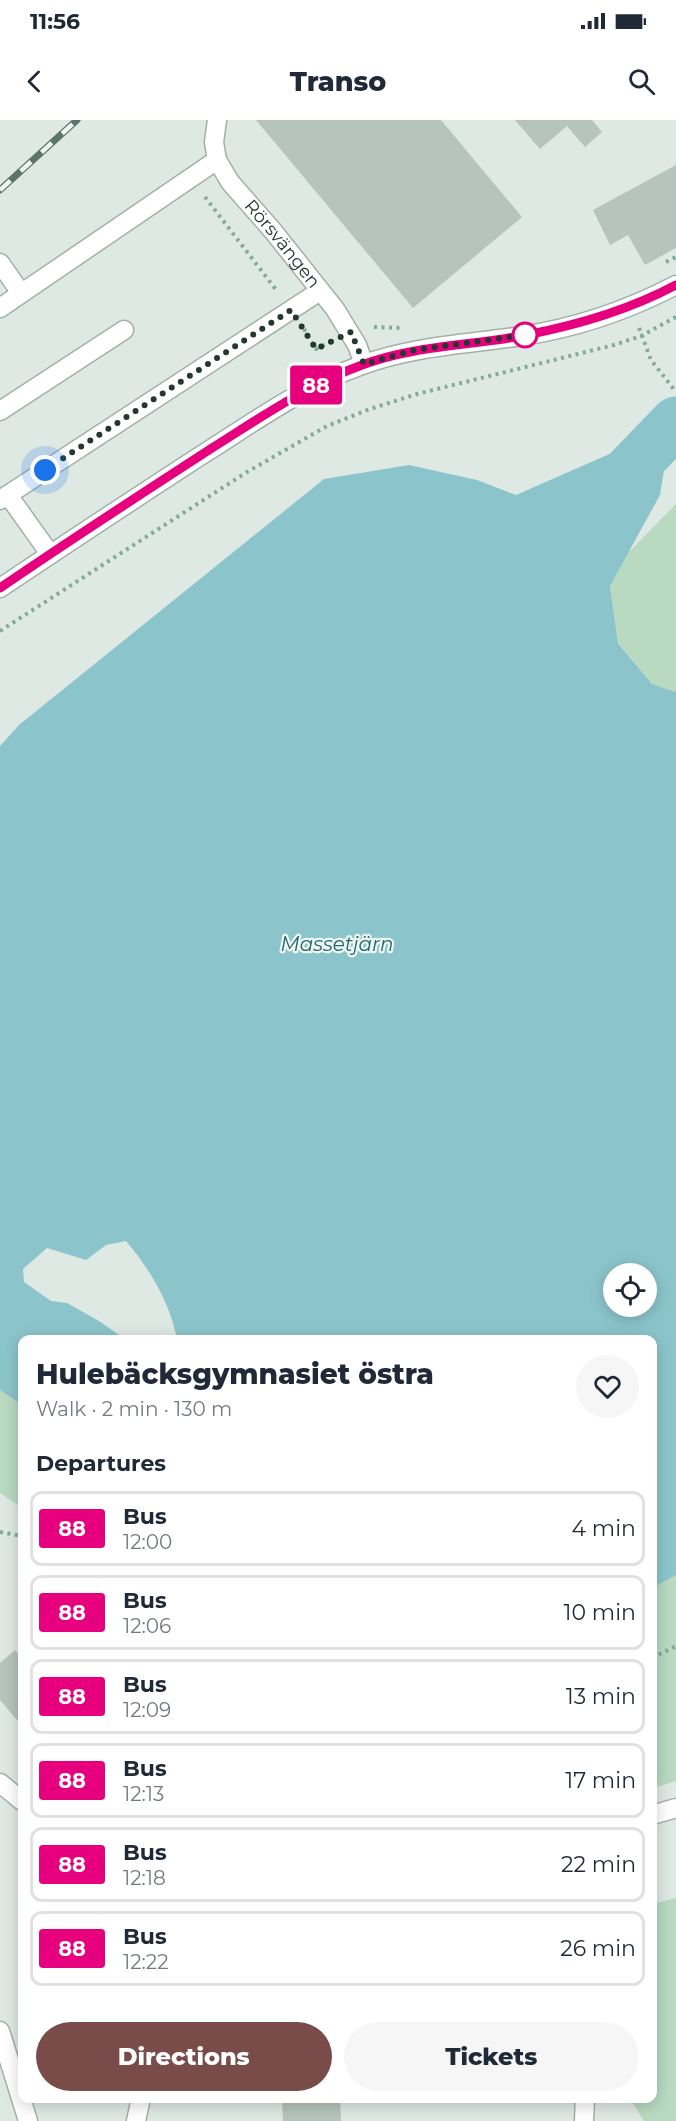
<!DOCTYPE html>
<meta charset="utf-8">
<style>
:root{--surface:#fff;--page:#f6f6f7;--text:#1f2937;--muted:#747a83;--line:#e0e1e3;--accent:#794c49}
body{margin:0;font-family:Montserrat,sans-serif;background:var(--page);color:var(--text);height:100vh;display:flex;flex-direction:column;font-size:22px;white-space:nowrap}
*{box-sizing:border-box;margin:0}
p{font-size:20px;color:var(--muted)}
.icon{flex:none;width:33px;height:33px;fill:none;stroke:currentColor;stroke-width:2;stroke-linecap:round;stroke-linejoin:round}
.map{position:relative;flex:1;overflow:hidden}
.sheet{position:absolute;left:18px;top:1215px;width:639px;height:768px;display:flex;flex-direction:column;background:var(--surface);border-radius:12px;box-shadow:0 3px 15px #0003}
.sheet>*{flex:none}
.badge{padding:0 12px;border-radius:4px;font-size:21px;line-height:39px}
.controls{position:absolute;left:603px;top:1143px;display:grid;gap:12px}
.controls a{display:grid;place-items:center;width:54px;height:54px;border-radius:50%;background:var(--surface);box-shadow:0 3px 15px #0003;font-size:30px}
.you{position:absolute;width:30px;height:30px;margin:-15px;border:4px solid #fff;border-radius:50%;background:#1a73e8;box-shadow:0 0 0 9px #1a73e833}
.map>.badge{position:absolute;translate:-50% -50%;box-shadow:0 0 0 3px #fff}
h2{padding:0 18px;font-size:22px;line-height:54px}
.round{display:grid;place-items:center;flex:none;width:63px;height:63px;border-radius:32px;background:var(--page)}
.headline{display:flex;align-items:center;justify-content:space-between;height:102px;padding:0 18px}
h1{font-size:28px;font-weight:800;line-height:45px}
.primary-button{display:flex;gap:12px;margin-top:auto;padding:12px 18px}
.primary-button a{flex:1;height:69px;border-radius:36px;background:var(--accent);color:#fff;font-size:24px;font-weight:800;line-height:69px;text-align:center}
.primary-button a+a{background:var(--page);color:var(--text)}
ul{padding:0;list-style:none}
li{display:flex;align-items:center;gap:18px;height:75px;margin:0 12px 9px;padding:0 6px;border:3px solid var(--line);border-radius:12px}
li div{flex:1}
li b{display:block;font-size:22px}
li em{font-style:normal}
li .badge{min-width:66px;font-weight:700;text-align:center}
.status{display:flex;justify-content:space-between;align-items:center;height:42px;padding:0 30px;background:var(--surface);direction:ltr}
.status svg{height:16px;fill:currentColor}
header{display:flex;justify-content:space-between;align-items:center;height:78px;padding:0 18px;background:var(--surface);font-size:27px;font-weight:800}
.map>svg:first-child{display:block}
</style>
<div class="status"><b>11:56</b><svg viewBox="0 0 49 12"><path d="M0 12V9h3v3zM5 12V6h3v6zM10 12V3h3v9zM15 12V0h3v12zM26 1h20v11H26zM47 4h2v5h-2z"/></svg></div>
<header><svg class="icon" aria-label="back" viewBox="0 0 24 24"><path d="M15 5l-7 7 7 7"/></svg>Transo<svg class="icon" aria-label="search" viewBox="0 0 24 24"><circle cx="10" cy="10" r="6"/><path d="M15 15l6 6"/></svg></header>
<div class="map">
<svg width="676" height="2001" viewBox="0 0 676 2001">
<rect width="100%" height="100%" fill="#dfe9e4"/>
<!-- green -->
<g fill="#b9d9c0">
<polygon points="676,384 676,572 652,564 618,522 610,466 625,436"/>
<polygon points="0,1270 22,1285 22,1388 0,1373"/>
<polygon points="676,1455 676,1661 653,1668 653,1468"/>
<polygon points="676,1778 676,2001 644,2001 630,1979 652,1978 653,1784"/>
</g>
<!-- water -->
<path fill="#8bc5cb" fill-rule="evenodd" d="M671,307L660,375L610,466L618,523L652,564L676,572V1455L653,1468L652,1220L177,1219C170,1183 150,1149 126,1121L106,1125L86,1140L47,1128L23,1149L24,1162L51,1181L67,1183L99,1201L125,1219L22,1220V1285L0,1270V626L19,605L324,359L409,345L477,360L516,375ZM614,1154H646V1186H614Z"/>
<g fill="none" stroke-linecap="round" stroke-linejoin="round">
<!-- river -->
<polyline stroke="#8bc5cb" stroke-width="51" points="623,357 676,302"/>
</g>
<!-- building -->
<g fill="#b5c4bd">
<polygon points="256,0 441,0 522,97 413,188"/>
<polygon points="515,0 592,0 602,12 585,27 567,6 540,29"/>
<polygon points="676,45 676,128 645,145 628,115 610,125 593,90"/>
<polygon points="15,1530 22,1539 22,1606 0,1580 0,1543"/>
<polygon points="282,1978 340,1978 341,2001 283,2001"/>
</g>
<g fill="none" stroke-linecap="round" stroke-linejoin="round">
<defs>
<g id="minor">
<path id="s1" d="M217,0L214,22L217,40L230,62L273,111L335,189L357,225L364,244"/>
<polyline points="0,143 21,173"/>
<polyline points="0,188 217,40"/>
<polyline points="0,291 124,210"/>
<polyline points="8,375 50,434"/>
<polyline points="0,380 320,171"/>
<path d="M0,468C69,422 138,376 208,331C258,299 306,265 362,245C413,226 469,224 522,216C575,208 628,190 676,165"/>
<polyline points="0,1663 22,1681"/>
<polyline points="652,1695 676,1688"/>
<polyline points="0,1911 28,2001"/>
<polyline points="136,2001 141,1978"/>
<polyline points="584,2001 585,1978"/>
</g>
</defs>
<!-- minor casing -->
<use href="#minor" stroke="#a3b0aa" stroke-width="21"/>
<!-- path -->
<g stroke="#82aa9b" stroke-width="4" stroke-dasharray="3 4.5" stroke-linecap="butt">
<polyline points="205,77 277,171"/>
<polyline points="666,142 676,137"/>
<polyline points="374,207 400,208"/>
<polyline points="639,208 651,240 676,272"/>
<polyline points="304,209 316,229 328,223"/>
<polyline points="0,511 247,352 327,306 370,289 417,274 614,225 641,216 676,197"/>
<polyline points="0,1412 22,1416"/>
<polyline points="652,1538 676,1526"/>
</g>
<!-- minor -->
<use href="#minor" stroke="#fff" stroke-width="18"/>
<defs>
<polyline id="rail" points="0,70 77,0"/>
</defs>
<!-- rail casing -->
<use href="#rail" stroke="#5c746b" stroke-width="7"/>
<!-- rail -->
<use href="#rail" stroke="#eff6f2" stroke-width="4.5" stroke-dasharray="14" stroke-linecap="butt"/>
</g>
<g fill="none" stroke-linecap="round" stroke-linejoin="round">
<defs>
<path id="line" d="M0,468C70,420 141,374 212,328C260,298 307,265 362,245C415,225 471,226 526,215C578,205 629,190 676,165"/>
</defs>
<!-- line casing -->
<use href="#line" stroke="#fff" stroke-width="14"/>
<!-- line -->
<use href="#line" stroke="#e6007e" stroke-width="9"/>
<!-- walk -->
<polyline stroke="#223830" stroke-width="6" stroke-dasharray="0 10.8" points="45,350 291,190 316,229 351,212 364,244 415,230 525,215"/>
</g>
<!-- markers -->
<circle fill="#fff" stroke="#e6007e" stroke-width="3" cx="525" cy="215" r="12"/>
<g text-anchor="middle" stroke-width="4.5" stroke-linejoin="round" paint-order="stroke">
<!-- street labels -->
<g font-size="18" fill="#223830" stroke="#eff6f2">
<text dy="6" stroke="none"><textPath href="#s1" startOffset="147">Rörsvängen</textPath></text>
</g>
<!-- water labels -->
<g font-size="20" font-style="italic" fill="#21676f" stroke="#eff6f2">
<text x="337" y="831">Massetjärn</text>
</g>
</g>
</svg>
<div class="controls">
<a><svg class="icon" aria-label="locate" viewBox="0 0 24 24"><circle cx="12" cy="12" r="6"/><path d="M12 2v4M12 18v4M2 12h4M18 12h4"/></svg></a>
</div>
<div class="you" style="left:45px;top:350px"></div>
<b class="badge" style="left:316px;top:265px;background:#e6007e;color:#fff">88</b>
<section class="sheet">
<div class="headline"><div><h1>Hulebäcksgymnasiet östra</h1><p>Walk · 2 min · 130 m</p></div><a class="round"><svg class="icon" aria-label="heart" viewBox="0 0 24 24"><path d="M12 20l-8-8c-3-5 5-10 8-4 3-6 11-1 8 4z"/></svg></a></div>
<h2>Departures</h2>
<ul>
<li><span class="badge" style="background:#e6007e;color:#fff">88</span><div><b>Bus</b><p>12:00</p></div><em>4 min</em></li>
<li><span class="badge" style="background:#e6007e;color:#fff">88</span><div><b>Bus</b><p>12:06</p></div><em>10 min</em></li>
<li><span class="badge" style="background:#e6007e;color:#fff">88</span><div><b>Bus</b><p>12:09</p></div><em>13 min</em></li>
<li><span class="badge" style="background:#e6007e;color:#fff">88</span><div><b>Bus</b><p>12:13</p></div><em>17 min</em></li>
<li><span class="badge" style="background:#e6007e;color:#fff">88</span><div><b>Bus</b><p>12:18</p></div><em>22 min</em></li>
<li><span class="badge" style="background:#e6007e;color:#fff">88</span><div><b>Bus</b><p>12:22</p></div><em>26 min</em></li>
</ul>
<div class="primary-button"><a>Directions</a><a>Tickets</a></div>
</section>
</div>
